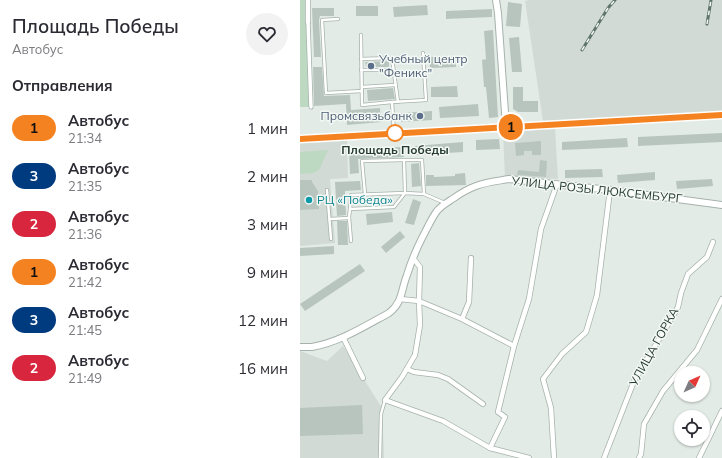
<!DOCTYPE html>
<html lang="ru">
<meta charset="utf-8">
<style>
:root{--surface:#fff;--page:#f2f2f3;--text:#2b2b33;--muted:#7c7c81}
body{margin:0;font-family:Mulish,sans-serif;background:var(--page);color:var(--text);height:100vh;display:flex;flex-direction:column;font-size:15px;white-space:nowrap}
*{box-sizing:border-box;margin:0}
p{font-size:13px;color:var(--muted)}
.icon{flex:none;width:22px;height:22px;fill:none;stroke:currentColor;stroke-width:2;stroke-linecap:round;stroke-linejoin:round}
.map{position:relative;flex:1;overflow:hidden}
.sheet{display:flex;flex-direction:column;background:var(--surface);width:300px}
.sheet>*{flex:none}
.badge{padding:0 8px;border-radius:13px;font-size:14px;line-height:26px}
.needle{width:26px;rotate:45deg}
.fabs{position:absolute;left:374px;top:366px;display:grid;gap:8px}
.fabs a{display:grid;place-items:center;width:36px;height:36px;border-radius:50%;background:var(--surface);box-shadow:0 1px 3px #0004;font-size:20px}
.map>.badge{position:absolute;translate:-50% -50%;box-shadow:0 0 0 2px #fff}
h2{padding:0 12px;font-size:15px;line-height:36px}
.round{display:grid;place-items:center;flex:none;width:42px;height:42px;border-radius:21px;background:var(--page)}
.summary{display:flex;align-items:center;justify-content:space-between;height:68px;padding:0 12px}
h1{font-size:19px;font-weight:600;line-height:30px}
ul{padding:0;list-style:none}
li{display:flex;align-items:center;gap:12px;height:48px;padding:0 12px}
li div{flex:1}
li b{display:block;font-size:15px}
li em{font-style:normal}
li .badge{min-width:44px;font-weight:700;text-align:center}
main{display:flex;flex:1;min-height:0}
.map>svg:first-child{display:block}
</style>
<main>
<section class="sheet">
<div class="summary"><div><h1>Площадь Победы</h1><p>Автобус</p></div><a class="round"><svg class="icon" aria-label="heart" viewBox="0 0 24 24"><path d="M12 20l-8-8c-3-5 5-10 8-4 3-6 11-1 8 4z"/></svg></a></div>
<h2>Отправления</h2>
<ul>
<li><span class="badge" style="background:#f58220;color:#111">1</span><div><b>Автобус</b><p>21:34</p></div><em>1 мин</em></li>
<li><span class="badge" style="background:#003b80;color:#fff">3</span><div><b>Автобус</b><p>21:35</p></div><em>2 мин</em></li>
<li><span class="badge" style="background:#d7263d;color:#fff">2</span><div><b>Автобус</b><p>21:36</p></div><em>3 мин</em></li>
<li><span class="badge" style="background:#f58220;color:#111">1</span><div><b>Автобус</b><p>21:42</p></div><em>9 мин</em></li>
<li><span class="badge" style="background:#003b80;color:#fff">3</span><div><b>Автобус</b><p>21:45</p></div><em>12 мин</em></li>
<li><span class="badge" style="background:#d7263d;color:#fff">2</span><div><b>Автобус</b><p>21:49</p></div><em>16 мин</em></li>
</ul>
</section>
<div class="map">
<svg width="422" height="458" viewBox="0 0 422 458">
<rect width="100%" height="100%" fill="#e3ebe6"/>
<!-- built -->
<g fill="#d1dad5">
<polygon points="229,0 422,0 422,111 243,121 225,1"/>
<polygon points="255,128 258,179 205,177 203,133"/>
<polygon points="47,140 48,178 30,179 35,243 0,246 0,142"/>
<polygon points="43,346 82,408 84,458 0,458 0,351 27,361"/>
</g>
<!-- green -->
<g fill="#bed9c2">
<polygon points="0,0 9,0 13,107 0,107"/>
<polygon points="28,150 19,170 13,173 0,174 0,152"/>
</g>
<!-- building -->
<g fill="#b8c5bf">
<polygon points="208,2 222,4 220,27 206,26"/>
<polygon points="127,5 128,15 94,17 93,7"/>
<rect x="56" y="6" width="22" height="10"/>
<polygon points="12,8 34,8 34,16 20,16 19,20 21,57 14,57"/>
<polygon points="192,9 192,17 146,19 146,11"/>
<polygon points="193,30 198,117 189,118 186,87 184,87 182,60 186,59 184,31"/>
<polygon points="219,37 222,72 212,72 209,38"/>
<polygon points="155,56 156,67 130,68 129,57"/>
<polygon points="89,61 89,67 66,67 65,62"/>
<polygon points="13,67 22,67 24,96 50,95 51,110 80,108 81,122 47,125 46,104 14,106"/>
<polygon points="157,86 158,97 131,97 131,87"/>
<polygon points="213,87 223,87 223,101 238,101 238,112 218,112 213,109"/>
<polygon points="93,88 95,99 68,101 67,90"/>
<polygon points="178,104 179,116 140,118 139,107"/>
<polygon points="132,111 132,120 101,122 100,113"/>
<polygon points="422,133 422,142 338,146 338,137"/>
<polygon points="327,138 328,147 262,150 262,142"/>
<polygon points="199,139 200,149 176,150 176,140"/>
<polygon points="241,141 241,155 232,155 232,151 224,151 224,155 216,156 215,143"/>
<polygon points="163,142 163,152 116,155 115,146"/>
<polygon points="103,147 104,157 58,159 59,173 50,174 49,149"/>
<polygon points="240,160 247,161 246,177 217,175 218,170 239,172"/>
<polygon points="119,163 121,186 112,187 111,164"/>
<polygon points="302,169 303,177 265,178 265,170"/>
<polygon points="355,172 355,180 318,183 317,175"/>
<polygon points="165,173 166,185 126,186 126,175 134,175 134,177 155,176 155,174"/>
<polygon points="412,179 413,186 377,189 376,181"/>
<polygon points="0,180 12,180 12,182 18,191 19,209 0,210"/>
<polygon points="60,181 61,190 45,191 46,215 37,216 35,182"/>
<polygon points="113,199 121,202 114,225 105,223"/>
<polygon points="92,212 93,222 67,225 66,214"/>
<polygon points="37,221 47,221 48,245 38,245"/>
<polygon points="100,231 105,237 86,253 81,247"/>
<polygon points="34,246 34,254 0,256 0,248"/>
<polygon points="60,264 65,271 5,311 0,304"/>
<polygon points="62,405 63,434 0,436 0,408"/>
</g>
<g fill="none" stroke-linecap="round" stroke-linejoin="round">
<defs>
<g id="service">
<polyline points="38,19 22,20 26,93 62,91"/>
<polyline points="61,35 62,105 92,102 94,133"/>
<polyline points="61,59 92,58 98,102"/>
<polyline points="61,70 93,70"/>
<polyline points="62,87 95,85"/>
<polyline points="92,102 126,100 123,53"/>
<polyline points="27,190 31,239"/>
<polyline points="65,194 62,161 104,160"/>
<polyline points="124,194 122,160 104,160 105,193 94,207 50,209 51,195 105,193 124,194 145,203"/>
<polyline points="50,209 49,217 51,241"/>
<polyline points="30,219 49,218"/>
<polyline points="80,458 81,414 85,400"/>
</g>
<polyline id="pedestrian" points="8,22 11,107"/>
<g id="minor">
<polyline points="8,0 8,22"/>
<polyline points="113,258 120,267 119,301 120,325 115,355 102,377 85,400 143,421 190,448 229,458"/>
<polyline points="100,299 119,301 162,319 214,346"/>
<polyline points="162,319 169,302 171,258"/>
<polyline points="43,337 63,378"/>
<polyline points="107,369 114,372 138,375 148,379 183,404"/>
<polyline points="190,448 205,417 198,412 214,346 229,299 241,229 257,184"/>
<polyline points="254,458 251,408 243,379 262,354 286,332 297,295 310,190"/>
<polyline points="304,458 334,381 374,314 378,307 381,293 388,274 407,257 413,242"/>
<polyline points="339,458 341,454 344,424 363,391 397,350 422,299"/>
<polyline points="399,458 422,411"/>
</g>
<g id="tertiary">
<polyline points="196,0 198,13 206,127"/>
<path d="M0,347C4,347 8,347 12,347C40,342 65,326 89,313C103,302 101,290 107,275C111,262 116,250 122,238C127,229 131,219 137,211C142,205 148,202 154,198C161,193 168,189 176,186C186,182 198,181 209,179L310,190L422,205"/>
</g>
<polyline id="primary" points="0,139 422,115"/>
</defs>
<!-- service casing -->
<use href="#service" stroke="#a6b2ac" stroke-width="4"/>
<!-- pedestrian casing -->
<use href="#pedestrian" stroke="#a6b2ac" stroke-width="5"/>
<!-- minor casing -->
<use href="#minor" stroke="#a6b2ac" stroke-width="6"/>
<!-- tertiary casing -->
<use href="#tertiary" stroke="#a6b2ac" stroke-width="8"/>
<!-- primary casing -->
<use href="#primary" stroke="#c2c8c5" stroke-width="8"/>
<!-- service -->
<use href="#service" stroke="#fff" stroke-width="2.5"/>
<!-- pedestrian -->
<use href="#pedestrian" stroke="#fff" stroke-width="3.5"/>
<!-- minor -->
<use href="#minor" stroke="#fff" stroke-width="4.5"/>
<!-- tertiary -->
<use href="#tertiary" stroke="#fff" stroke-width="6"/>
<!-- primary -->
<use href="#primary" stroke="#6d9b89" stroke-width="7"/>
<defs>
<g id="rail">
<polyline points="407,24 411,0"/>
<polyline points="282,50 308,8 315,0"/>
</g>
</defs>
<!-- rail casing -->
<use href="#rail" stroke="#5f756c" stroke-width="3"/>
<!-- rail -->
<use href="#rail" stroke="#f3f8f5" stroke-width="1.5" stroke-dasharray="4.5" stroke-linecap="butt"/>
</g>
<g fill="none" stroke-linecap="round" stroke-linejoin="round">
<defs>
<polyline id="line" points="0,139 422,115"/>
</defs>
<!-- line casing -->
<use href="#line" stroke="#fff" stroke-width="9"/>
<!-- line -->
<use href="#line" stroke="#f58220" stroke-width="6"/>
</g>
<!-- markers -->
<g fill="#5c6f8a" stroke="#f3f8f5" stroke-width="1.5">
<circle cx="71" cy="66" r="4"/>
<circle cx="120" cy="116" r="4"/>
</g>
<circle fill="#fff" stroke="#f58220" stroke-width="2" cx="95" cy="133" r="8"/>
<circle fill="#0f9aa8" stroke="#f3f8f5" stroke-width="1.5" cx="9" cy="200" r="4"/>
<g text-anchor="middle" stroke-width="3" stroke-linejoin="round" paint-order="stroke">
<!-- service labels -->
<g font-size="12" fill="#4e5e75" stroke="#f3f8f5" text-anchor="start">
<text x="79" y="63">Учебный центр<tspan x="79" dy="14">"Феникс"</tspan></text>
<text x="112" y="120" text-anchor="end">Промсвязьбанк</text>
</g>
<!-- stop labels -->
<g font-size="12" font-weight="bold" fill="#253a31" stroke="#f3f8f5">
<text x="95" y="154">Площадь Победы</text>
</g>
<!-- street labels -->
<g font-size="12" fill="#253a31" stroke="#f3f8f5">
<text transform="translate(297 190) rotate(6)" y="4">УЛИЦА РОЗЫ ЛЮКСЕМБУРГ</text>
<text transform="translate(354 347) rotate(-61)" y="4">УЛИЦА ГОРКА</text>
</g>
<!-- culture labels -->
<g font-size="12" fill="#0d838f" stroke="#f3f8f5" text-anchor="start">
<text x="17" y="204">РЦ «Победа»</text>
</g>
</g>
</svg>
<div class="fabs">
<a><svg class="needle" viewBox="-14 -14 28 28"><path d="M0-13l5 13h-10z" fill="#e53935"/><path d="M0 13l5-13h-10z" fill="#7c7c81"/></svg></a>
<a><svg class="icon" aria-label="locate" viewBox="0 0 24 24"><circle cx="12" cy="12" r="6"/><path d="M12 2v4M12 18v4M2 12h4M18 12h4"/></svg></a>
</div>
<b class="badge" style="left:211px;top:127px;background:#f58220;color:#111">1</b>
</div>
</main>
